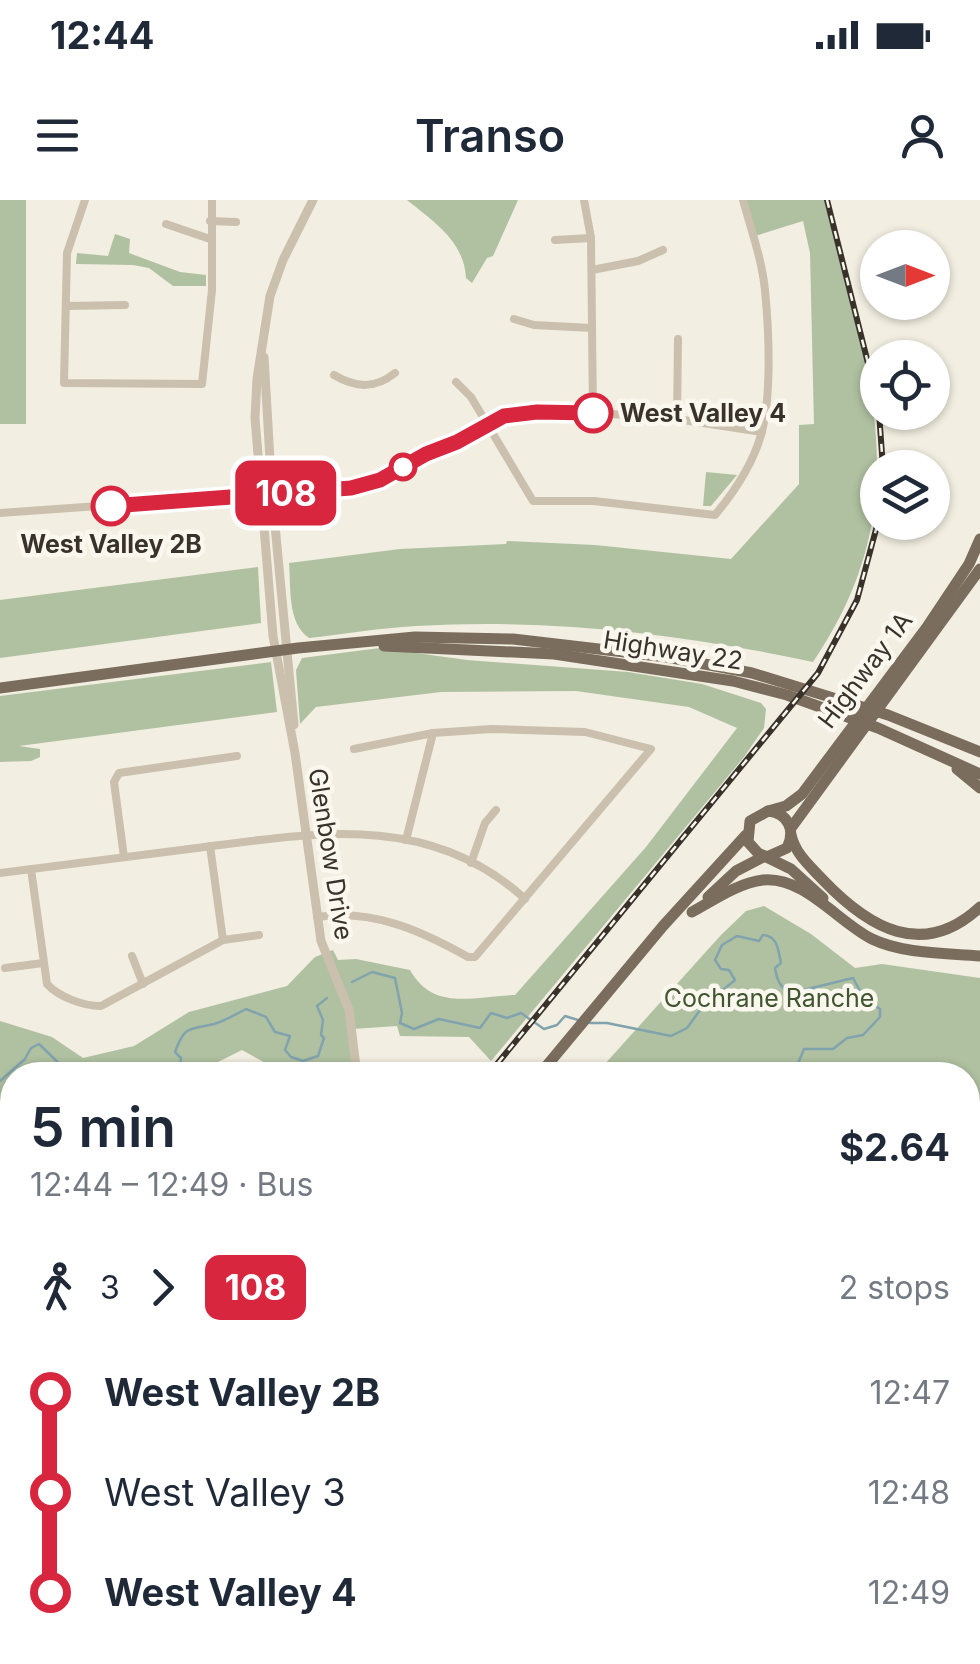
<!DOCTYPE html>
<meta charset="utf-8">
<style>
:root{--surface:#fff;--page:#f2f2f3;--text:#1f2937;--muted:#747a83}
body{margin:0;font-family:Inter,sans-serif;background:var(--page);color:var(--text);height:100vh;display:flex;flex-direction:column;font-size:38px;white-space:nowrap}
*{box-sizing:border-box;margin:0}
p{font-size:32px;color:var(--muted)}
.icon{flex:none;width:55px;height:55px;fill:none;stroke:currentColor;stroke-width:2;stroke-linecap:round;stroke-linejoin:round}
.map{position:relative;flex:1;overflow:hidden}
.sheet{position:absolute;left:0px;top:862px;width:980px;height:602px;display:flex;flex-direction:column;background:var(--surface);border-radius:40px 40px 0 0;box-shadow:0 2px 8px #0004}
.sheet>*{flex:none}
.badge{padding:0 20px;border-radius:15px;font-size:35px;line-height:65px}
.needle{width:65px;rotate:90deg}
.fabs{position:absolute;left:860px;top:30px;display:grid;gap:20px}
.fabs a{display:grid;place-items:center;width:90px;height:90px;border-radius:50%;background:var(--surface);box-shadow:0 2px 8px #0004;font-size:50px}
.map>.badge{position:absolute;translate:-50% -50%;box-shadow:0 0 0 5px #fff}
.legs{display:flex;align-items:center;gap:15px;height:110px;padding:0 30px;font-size:32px}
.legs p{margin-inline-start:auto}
.summary{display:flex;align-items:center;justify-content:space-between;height:170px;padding:0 30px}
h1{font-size:55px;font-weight:600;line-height:75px}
ul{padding:0 30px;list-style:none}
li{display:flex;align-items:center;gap:35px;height:100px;font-size:38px}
li i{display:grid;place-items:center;width:15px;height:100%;margin:0 12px;background:currentColor}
li i::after{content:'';width:25px;height:25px;margin:-12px;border:8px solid;border-radius:50%;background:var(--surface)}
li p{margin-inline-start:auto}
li:first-child i{background:linear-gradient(#0000 50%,currentColor 0)}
li:last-child i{background:linear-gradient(currentColor 50%,#0000 0)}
.status{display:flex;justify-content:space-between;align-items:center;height:70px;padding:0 50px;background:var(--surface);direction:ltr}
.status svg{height:28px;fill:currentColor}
header{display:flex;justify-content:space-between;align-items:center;height:130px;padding:0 30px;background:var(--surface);font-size:45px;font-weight:600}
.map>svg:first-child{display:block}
</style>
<div class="status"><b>12:44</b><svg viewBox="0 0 49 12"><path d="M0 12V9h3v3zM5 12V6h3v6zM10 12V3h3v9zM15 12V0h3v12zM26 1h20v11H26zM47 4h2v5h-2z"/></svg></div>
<header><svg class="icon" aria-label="menu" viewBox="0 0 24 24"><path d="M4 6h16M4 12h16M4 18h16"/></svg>Transo<svg class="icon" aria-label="person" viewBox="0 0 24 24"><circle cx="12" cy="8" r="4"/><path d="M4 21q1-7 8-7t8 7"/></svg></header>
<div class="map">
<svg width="980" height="1464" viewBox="0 0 980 1464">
<rect width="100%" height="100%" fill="#f2eee1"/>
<!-- green -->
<g fill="#b0c1a1">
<rect x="0" y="0" width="26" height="224"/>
<path d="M407,0H518L493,56L487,58L472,83L466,78C464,41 434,22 407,0Z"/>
<path d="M743,0H824C868,171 922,301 813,462C682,434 551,418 416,426C380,428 345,434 309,438C287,423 291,388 289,363L400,349L506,344L507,341L595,345L731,359L799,284V225L814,224L810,53L803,21L752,37Z"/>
<polygon points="115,34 130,39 129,53 180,72 206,75 206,86 173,86 149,68 133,65 76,64 77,53 108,56"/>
<polygon points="706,272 737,275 711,306 703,306"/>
<polygon points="258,367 261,423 0,458 0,400"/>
<path d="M380,448L467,460L628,472L702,484L761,503L766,509L764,528L744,557L491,861L469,837L400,836L397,826L353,829L357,875H287L242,850L216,863L212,875H12V922L0,932V821L52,837L83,858L134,846L189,812L287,786L315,757L333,750L338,760L356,759L410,770C434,812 473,796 515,795L646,647L737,528L689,507L576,491L441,492L316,507L300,524L296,470L302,458Z"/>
<polygon points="271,462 277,512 19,546 40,549 40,557 31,561 0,562 0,496"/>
<polygon points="764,706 811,734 855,768 882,764 980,778 980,1232 968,1221 968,875 595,875 721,735 746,711"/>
<polygon points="0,1030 12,1031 12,1200 0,1200"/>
</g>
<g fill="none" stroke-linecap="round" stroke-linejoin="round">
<!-- stream -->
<g stroke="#81a3ae" stroke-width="2.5">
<polyline points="352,782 372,772 395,778 402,813 400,823 414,829 439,819 480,828 491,813 507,818 521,813 544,829 557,825 565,816 578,820"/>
<path d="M590,823H607L671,836L687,828L703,806L735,780L729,770L721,769L715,760L722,745L737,736L759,741L763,735C778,736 778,750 781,763L775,768C777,780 780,788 791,793L853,778L864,798L880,809V817L863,835L847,838L833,849H804L797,866L800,871L810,875"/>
<path d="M184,875L180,868L181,858L175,852C185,825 188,830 214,824C225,821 236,814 246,809L266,817L275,832L290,836L285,850L291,857L303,861L318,856L324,838L321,835L323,820L317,806L327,798"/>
<polyline points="0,881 25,859 31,848 39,844 71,875"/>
<polyline points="968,1133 980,1142"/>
</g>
<!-- minor -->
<g stroke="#cac0ad" stroke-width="8">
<polyline points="85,0 67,53 64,183 202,184 212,90 212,0"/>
<polyline points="584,0 591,38 593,213"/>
<polyline points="210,21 236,22"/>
<polyline points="166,24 210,39"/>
<polyline points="555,40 591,38"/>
<polyline points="592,70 638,61 663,50"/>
<polyline points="66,106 125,105"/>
<polyline points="514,119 534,125 592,128"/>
<path d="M334,175C356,188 375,189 395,173"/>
<path d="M456,182L471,197L533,301H594L715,315C735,291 752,266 761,235C772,196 769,131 765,90C762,60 751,29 743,0"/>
<polyline points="677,219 678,139"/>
<polyline points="0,313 351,288 380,280 426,254 457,242 504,216 523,212 598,213 677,219 762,232"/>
<polyline points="354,549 433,533"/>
<polyline points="124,657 114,582 119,573 237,556"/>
<polyline points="471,663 485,623 496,610"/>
<path d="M31,669L47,784C59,797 83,806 101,806L223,740L210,646"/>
<path d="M0,673C66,664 132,656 197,648C313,633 430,611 525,699"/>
<path d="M317,717C373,709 420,730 468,757H475L651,549L585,532L491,529L433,533L406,640"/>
<polyline points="223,740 259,735"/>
<polyline points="132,756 143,784"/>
<polyline points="5,768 43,763"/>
<polyline points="0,1024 12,1024"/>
<polyline points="968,1280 980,1290"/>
<polyline points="0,1393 12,1402"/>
<polyline points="79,1452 95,1464"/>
<polyline points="400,1464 403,1452"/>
<polyline points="611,1464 611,1452"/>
</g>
<!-- tertiary -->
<g stroke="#cac0ad" stroke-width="9">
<polyline points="313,0 283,60 270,96 257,179 255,218 273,436 295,553 321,741 349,810 357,875"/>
<polyline points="264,157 272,294 294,525"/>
<polyline points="0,1287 12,1292"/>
<polyline points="0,1294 7,1311 2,1331"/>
<polyline points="968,1445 980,1443"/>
<polyline points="249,1452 266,1464"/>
<polyline points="90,1464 99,1452"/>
<polyline points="859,1464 920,1452"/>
</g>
<!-- primary -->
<g stroke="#7a6d5d" stroke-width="11">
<polyline points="384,446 554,454 733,481 787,495 878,528 980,574"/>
<polyline points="0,488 298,448 415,437 513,439 667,457 752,473 888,515 980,552"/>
<polyline points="957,569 980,588"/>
<polyline points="768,611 786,606 802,594 927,427 969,364 980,339"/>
<polyline points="791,628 980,369"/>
<path d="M791,635C796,655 810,666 823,680C869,728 923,760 980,707"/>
<path d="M769,656L787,648C796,630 788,613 768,611L750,621L748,642L758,653L791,669L823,698"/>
<polyline points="708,697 736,671 765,656"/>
<path d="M692,712C714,700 738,683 763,680C804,676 838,722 872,739C903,754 946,753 980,756"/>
<polyline points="539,875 663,726 746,635"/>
<polyline points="237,1464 240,1452"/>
<polyline points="249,1464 251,1452"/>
</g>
<defs>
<g id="rail">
<polyline points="827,0 878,203"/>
<polyline points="879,212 883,268"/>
<polyline points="488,875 818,473 857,400 878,322"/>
<polyline points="0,1462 12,1447"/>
</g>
</defs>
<!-- rail casing -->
<use href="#rail" stroke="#39322b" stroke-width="6"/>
<!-- rail -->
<use href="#rail" stroke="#faf7ee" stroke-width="2.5" stroke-dasharray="8" stroke-linecap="butt"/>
</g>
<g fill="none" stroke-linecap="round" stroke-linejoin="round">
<defs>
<polyline id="line-1" points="111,306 351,288 380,280 426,254 457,242 504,216 537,212 593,213"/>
</defs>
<!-- line-1 casing -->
<use href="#line-1" stroke="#fff" stroke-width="22"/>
<!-- line-1 -->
<use href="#line-1" stroke="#d7263d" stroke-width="15"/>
</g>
<!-- markers -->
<g fill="#fff" stroke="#d7263d" stroke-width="5">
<circle cx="593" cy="213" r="18"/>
<circle cx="403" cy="267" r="12"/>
<circle cx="111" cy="306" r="18"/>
</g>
<g text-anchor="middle" stroke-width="9" stroke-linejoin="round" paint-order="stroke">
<!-- stop labels -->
<g font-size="25" font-weight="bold" fill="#39322b" stroke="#faf7ee" text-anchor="start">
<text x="620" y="222">West Valley 4</text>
<text x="111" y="353" text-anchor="middle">West Valley 2B</text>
</g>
<!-- street labels -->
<g font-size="25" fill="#39322b" stroke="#faf7ee">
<text transform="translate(673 450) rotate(9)" y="9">Highway 22</text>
<text transform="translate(865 470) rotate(-53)" y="9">Highway 1A</text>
<text transform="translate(331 654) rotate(81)" y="9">Glenbow Drive</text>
</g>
<!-- park labels -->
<g font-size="25" fill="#415630" stroke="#faf7ee">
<text x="769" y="807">Cochrane Ranche</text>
</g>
</g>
</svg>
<div class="fabs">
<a><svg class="needle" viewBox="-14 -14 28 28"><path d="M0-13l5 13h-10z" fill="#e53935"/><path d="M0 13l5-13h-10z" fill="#747a83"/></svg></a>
<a><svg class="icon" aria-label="locate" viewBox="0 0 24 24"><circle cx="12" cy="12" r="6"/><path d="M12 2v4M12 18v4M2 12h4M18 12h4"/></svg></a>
<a><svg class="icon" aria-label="layers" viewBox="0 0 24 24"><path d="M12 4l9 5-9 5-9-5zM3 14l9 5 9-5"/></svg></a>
</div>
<b class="badge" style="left:286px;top:293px;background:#d7263d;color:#fff">108</b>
<section class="sheet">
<div class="summary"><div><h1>5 min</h1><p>12:44 – 12:49 · Bus</p></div><b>$2.64</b></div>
<div class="legs"><svg class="icon" aria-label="walk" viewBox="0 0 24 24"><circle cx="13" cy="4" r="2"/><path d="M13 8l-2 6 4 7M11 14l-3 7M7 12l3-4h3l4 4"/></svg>3<svg class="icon" aria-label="forward" viewBox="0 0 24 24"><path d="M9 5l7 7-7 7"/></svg><b class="badge" style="background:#d7263d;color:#fff">108</b><p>2 stops</p></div>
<ul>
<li><i style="color:#d7263d"></i><b>West Valley 2B</b><p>12:47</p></li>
<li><i style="color:#d7263d"></i><span>West Valley 3</span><p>12:48</p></li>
<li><i style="color:#d7263d"></i><b>West Valley 4</b><p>12:49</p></li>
</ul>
</section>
</div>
